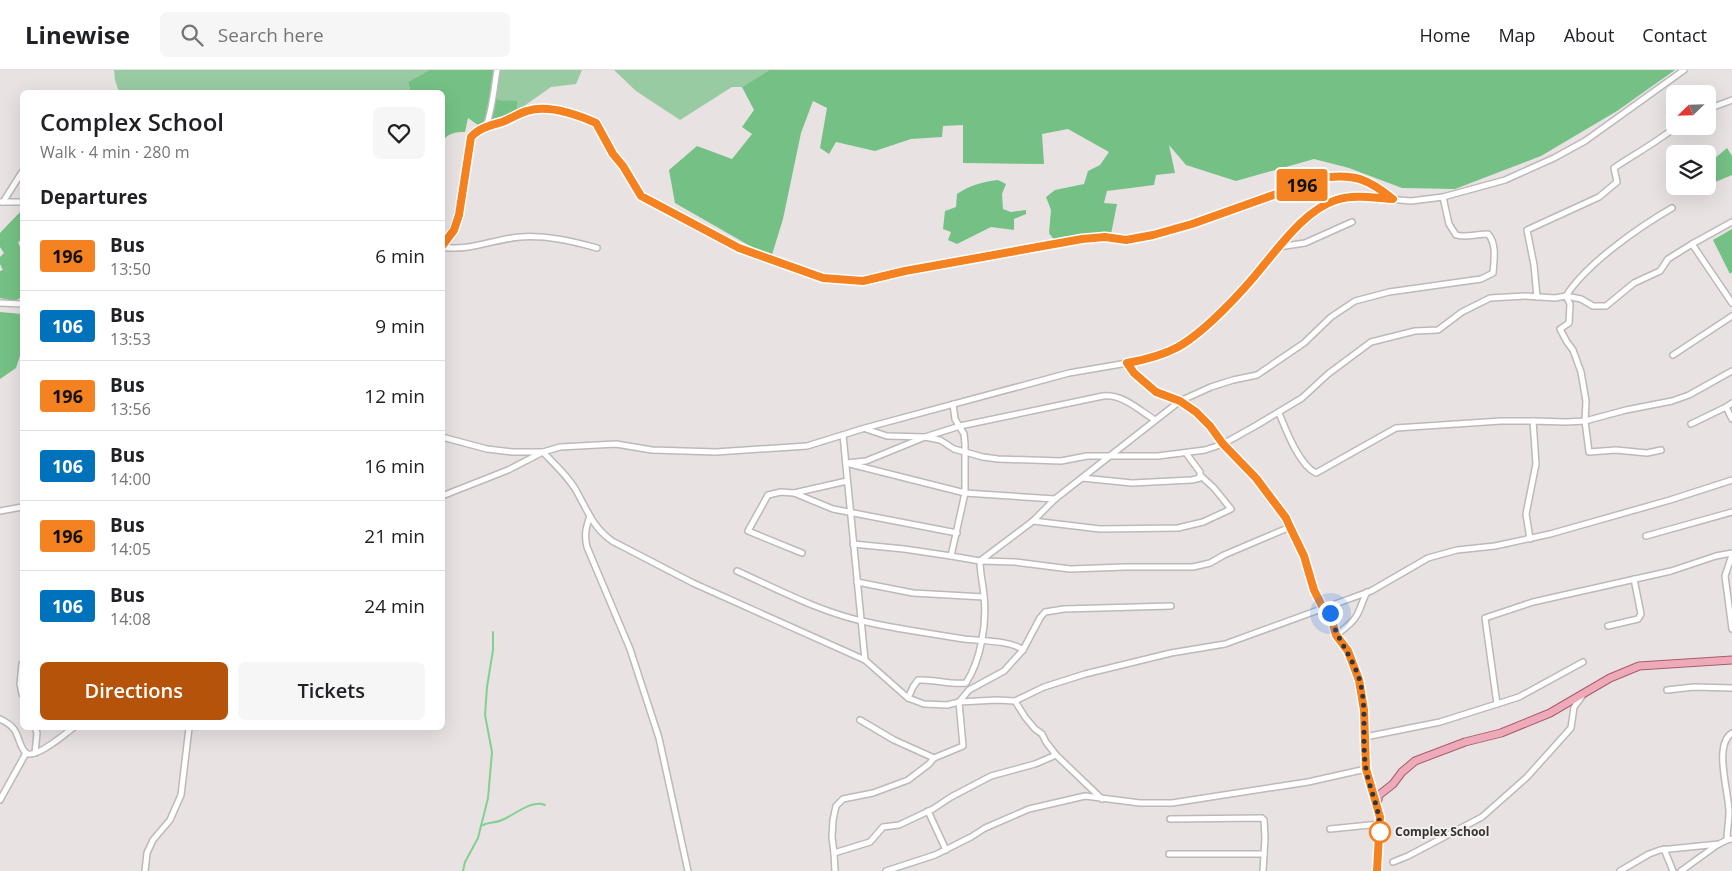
<!DOCTYPE html>
<meta charset="utf-8">
<style>
:root{--surface:#fff;--page:#f6f6f6;--text:#202124;--muted:#757577;--line:#e0e0e0;--accent:#b45309}
body{margin:0;font-family:"Open Sans",sans-serif;background:var(--page);color:var(--text);height:100vh;display:flex;flex-direction:column;font-size:19px;white-space:nowrap}
*{box-sizing:border-box;margin:0}
p{font-size:16px;color:var(--muted)}
.icon{flex:none;width:28px;height:28px;fill:none;stroke:currentColor;stroke-width:2;stroke-linecap:round;stroke-linejoin:round}
.map{position:relative;flex:1;overflow:hidden}
.side{position:absolute;left:20px;top:20px;width:425px;height:640px;display:flex;flex-direction:column;background:var(--surface);border-radius:8px;box-shadow:0 5px 20px #0002}
.side>*{flex:none}
.badge{padding:0 10px;border-radius:4px;font-size:18px;line-height:32px}
.needle{width:32px;rotate:247deg}
.buttons{position:absolute;left:1666px;top:15px;display:grid;gap:10px}
.buttons a{display:grid;place-items:center;width:50px;height:50px;border-radius:8px;background:var(--surface);box-shadow:0 5px 20px #0002;font-size:25px}
.you{position:absolute;width:25px;height:25px;margin:-12px;border:4px solid #fff;border-radius:50%;background:#1a73e8;box-shadow:0 0 0 8px #1a73e833}
.map>.badge{position:absolute;translate:-50% -50%;box-shadow:0 0 0 2px #fff}
h2{padding:0 20px;font-size:19px;line-height:45px}
.round{display:grid;place-items:center;flex:none;width:52px;height:52px;border-radius:8px;background:var(--page)}
.summary{display:flex;align-items:center;justify-content:space-between;height:85px;padding:0 20px}
h1{font-size:24px;font-weight:600;line-height:38px}
.cta{display:flex;gap:10px;margin-top:auto;padding:10px 20px}
.cta a{flex:1;height:58px;border-radius:8px;background:var(--accent);color:#fff;font-size:20px;font-weight:600;line-height:58px;text-align:center}
.cta a+a{background:var(--page);color:var(--text)}
ul{padding:0;list-style:none}
li{display:flex;align-items:center;gap:15px;height:70px;padding:0 20px;border-top:1px solid var(--line)}
li div{flex:1}
li b{display:block;font-size:19px}
li em{font-style:normal}
li .badge{min-width:55px;font-weight:700;text-align:center}
header{display:flex;align-items:center;gap:30px;box-sizing:border-box;height:70px;padding:0 25px;background:var(--surface);border-bottom:1px solid var(--line)}
header strong{font-size:24px}
nav{display:flex;gap:28px;margin-inline-start:auto;font-size:18px}
.search{width:350px;height:45px;background:var(--page);display:flex;align-items:center;gap:12px;box-sizing:border-box;padding:0 18px;border-radius:8px;color:var(--muted);font-size:19px}
.map>svg:first-child{display:block}
</style>
<header>
<strong>Linewise</strong>
<div class="search"><svg class="icon" aria-label="search" viewBox="0 0 24 24"><circle cx="10" cy="10" r="6"/><path d="M15 15l6 6"/></svg>Search here</div>
<nav><a>Home</a><a>Map</a><a>About</a><a>Contact</a></nav>
</header>
<div class="map">
<svg width="1732" height="801" viewBox="0 0 1732 801">
<rect width="100%" height="100%" fill="#e8e2e3"/>
<!-- green -->
<g fill="#99cba2">
<polygon points="114,0 429,0 408,12 410,19 409,22 119,22 115,10"/>
<polygon points="493,0 582,0 576,14 551,17 517,41 517,32 498,30"/>
<polygon points="614,0 769,0 742,17 732,17 680,50 636,21"/>
</g>
<!-- forest -->
<g fill="#75c185">
<path d="M429,0H493L498,30L517,31V41L478,55L468,48L465,62C456,62 446,63 443,72L442,22H409L410,19L408,12Z"/>
<polygon points="769,0 1675,0 1617,41 1541,86 1455,119 1402,118 1349,98 1314,89 1236,111 1186,95 1169,75 1175,103 1156,105 1154,115 1107,121 1104,133 1117,134 1111,164 1101,164 1054,170 1049,163 1051,140 1046,127 1055,120 1084,114 1088,101 1100,95 1109,82 1068,59 1042,64 1044,94 963,93 963,55 943,56 942,67 911,69 875,81 836,72 829,84 820,78 827,38 813,31 801,63 783,149 771,188 675,133 669,100 697,76 732,89 752,64 742,57 754,40 742,17"/>
<polygon points="1727,78 1732,86 1732,105 1713,113 1708,106 1708,94"/>
<path d="M998,110L1006,114L1002,124L1003,139L1011,142L1026,140V144L1014,149V160L991,157L957,174L948,170L951,162L943,159L945,141L956,137L957,124C970,115 982,112 998,110Z"/>
<polygon points="20,142 22,142 22,170 18,172 22,182 22,227 15,231 0,228 0,201 3,200 0,194 0,187 4,183 0,177 0,163"/>
<polygon points="1732,159 1732,202 1730,204 1713,170"/>
<polygon points="0,242 22,244 22,280 16,298 0,309"/>
</g>
<g fill="none" stroke-linecap="round" stroke-linejoin="round">
<!-- stream -->
<g stroke="#83d093" stroke-width="2">
<path d="M483,755C489,752 496,753 502,750C515,745 531,729 545,735"/>
<polyline points="463,801 465,792 478,768 488,728 492,682 485,645 487,617 493,580 493,562"/>
</g>
<defs>
<g id="minor">
<polyline points="1708,39 1732,30"/>
<path d="M485,57L505,51L527,41L536,39L559,40L590,50L596,53L613,84L623,96L641,126L739,178L823,208L846,211H863L905,201L1068,171L1096,167L1126,170L1136,169L1192,155L1321,108C1353,103 1368,109 1393,129"/>
<polyline points="0,132 22,132"/>
<polyline points="3,132 22,102"/>
<polyline points="1692,174 1732,233"/>
<path d="M442,176C462,149 463,123 468,92C469,85 468,79 469,72C471,62 480,63 485,57C491,50 495,11 497,0"/>
<path d="M442,177C468,182 494,169 520,167C546,165 572,171 597,178"/>
<polyline points="1278,177 1305,173 1352,152"/>
<polyline points="1566,226 1570,234 1569,253 1560,259 1567,272 1573,280 1581,302 1586,331 1585,351 1589,382 1616,380 1647,383 1661,380"/>
<polyline points="1566,226 1581,229 1593,236 1606,236 1634,213 1660,201 1668,189 1692,174 1732,152"/>
<path d="M1537,227L1534,195L1527,160L1599,127L1617,112L1614,98C1635,84 1657,72 1677,56"/>
<polyline points="0,233 22,234"/>
<polyline points="1673,285 1732,246"/>
<path d="M1127,293L1134,303L1156,322L1180,331L1211,317L1233,310L1257,305L1304,273L1331,247L1355,231L1389,222L1481,209L1493,203C1494,190 1497,174 1488,164C1478,164 1465,168 1456,165L1449,154L1443,127"/>
<polyline points="1732,333 1726,337 1732,349"/>
<path d="M1279,343C1286,360 1299,395 1316,403L1396,358L1501,351H1533"/>
<polyline points="1691,354 1726,337"/>
<path d="M866,359L887,366L925,367L940,370L954,379L983,387L998,389L1061,391L1087,386H1158L1205,380L1223,374L1257,355L1302,328L1328,304L1371,272L1415,261L1438,260L1462,242L1490,228L1525,226L1555,228L1566,226C1586,194 1639,157 1672,138"/>
<polyline points="843,365 865,590"/>
<path d="M442,367L487,379L512,382H543C555,395 570,408 578,424C589,444 594,458 612,471L693,513L865,590L908,628L924,634L947,635L959,632L997,630L1015,631L1044,617L1085,604L1171,583L1225,574L1371,521L1428,488L1457,480L1495,476L1550,464L1670,430L1732,410"/>
<path d="M846,393L866,391L925,367L960,356L1103,326C1123,324 1139,340 1155,350"/>
<polyline points="850,394 965,423 1055,429"/>
<polyline points="1082,408 1132,413 1192,410 1200,408 1200,402 1186,383"/>
<polyline points="794,423 833,439 957,463"/>
<polyline points="442,426 508,400 543,382 560,377 616,374 652,380 716,382 807,376 865,358 1069,303 1139,291 1156,285 1178,277 1205,256 1247,215 1278,177 1295,159 1323,136 1337,130 1355,126 1411,131 1443,127 1505,110 1554,88 1585,71 1684,0"/>
<polyline points="0,441 22,437"/>
<path d="M590,446C586,457 584,465 587,477L630,579L659,668L688,801"/>
<polyline points="1033,451 1100,459 1178,458 1203,452 1231,439 1214,418 1201,406"/>
<polyline points="1646,466 1732,442"/>
<polyline points="1530,469 1526,444 1536,394 1533,351 1566,352 1585,351 1626,340 1672,331 1689,325 1732,301"/>
<polyline points="853,474 904,479 951,486"/>
<polyline points="802,483 748,461 768,425 781,422 794,423 847,411"/>
<polyline points="1732,485 1725,506 1732,559"/>
<polyline points="980,491 1033,451 1055,429 1180,331 1196,342 1210,356 1223,374 1257,408 1286,449 1304,485 1314,521 1323,538 1330,543 1336,565 1348,581 1359,610 1364,640 1366,699 1377,734"/>
<polyline points="980,491 1015,492 1070,499 1125,497 1193,497 1210,493 1224,485 1290,457"/>
<path d="M737,501C777,519 818,541 862,551C895,559 930,563 964,569C980,571 1010,570 1023,580"/>
<polyline points="857,512 913,523 984,527"/>
<polyline points="1608,556 1638,549 1641,544 1634,509"/>
<path d="M1336,565C1344,559 1353,553 1357,545C1361,538 1363,529 1367,522"/>
<polyline points="22,594 20,614 22,624"/>
<polyline points="1667,620 1694,617 1732,618"/>
<path d="M908,628L913,617L918,610C935,609 950,615 966,613C981,590 987,553 984,526C983,514 980,503 980,491L951,486L965,423V374L964,364L955,349L953,334"/>
<polyline points="1015,631 1025,647 1035,659 1042,664 1046,672 1056,685 1102,729"/>
<polyline points="1497,634 1485,548 1533,532 1671,501 1716,486 1732,483"/>
<path d="M0,649C4,651 10,654 13,658C19,664 19,677 26,683C35,690 66,663 73,658"/>
<polyline points="860,650 894,670 934,688"/>
<polyline points="1365,667 1440,652 1519,627 1583,592"/>
<polyline points="35,683 37,663 35,658"/>
<polyline points="0,730 26,683"/>
<polyline points="928,741 946,780"/>
<polyline points="1170,749 1262,748 1264,750 1265,768 1263,801"/>
<polyline points="1330,759 1380,754"/>
<path d="M1727,770C1727,761 1729,751 1729,742C1729,722 1713,675 1732,663"/>
<polyline points="1664,779 1673,801"/>
<polyline points="834,783 832,767 833,750 836,736 843,729 873,723 908,710 929,694 934,688 963,676 959,632 969,620 1004,601 1023,580 1040,548 1045,542 1064,539 1171,536"/>
<polyline points="1169,784 1264,784"/>
<polyline points="1393,792 1408,786 1482,747 1527,707 1571,658 1574,637 1583,625"/>
<polyline points="145,801 147,783 153,770 170,750 181,725 189,658"/>
<polyline points="835,801 834,783 870,772 883,757 899,755 933,739 951,727 991,706 1035,694 1056,685"/>
<polyline points="886,801 935,785 971,767 985,758 1029,739 1085,726 1140,733 1172,733 1308,712 1366,699"/>
<polyline points="1620,801 1649,784 1660,780 1719,774 1727,770 1732,769"/>
<polyline points="1681,801 1717,775"/>
</g>
<polyline id="major" points="1377,801 1380,747 1377,734 1379,725 1393,714 1402,702 1415,691 1465,672 1501,663 1550,643 1610,608 1639,596 1732,590"/>
</defs>
<!-- minor casing -->
<use href="#minor" stroke="#beb8b9" stroke-width="8"/>
<!-- major casing -->
<use href="#major" stroke="#a65c6b" stroke-width="9"/>
<!-- minor -->
<use href="#minor" stroke="#fff" stroke-width="5"/>
<!-- major -->
<use href="#major" stroke="#eeaab8" stroke-width="7"/>
</g>
<g fill="none" stroke-linecap="round" stroke-linejoin="round">
<defs>
<path id="line" d="M442,176L454,160L459,145L471,67C479,58 491,55 502,52C511,49 519,43 527,41C549,34 576,44 596,53L613,84L623,96L641,126L739,178L823,208L863,211L905,201L1082,169L1105,167L1126,170L1153,165L1192,154L1321,108C1354,103 1368,109 1393,129C1374,128 1355,124 1336,130C1306,140 1283,172 1263,196C1243,221 1206,261 1178,277C1163,285 1144,290 1127,293L1134,303L1156,322L1180,331L1196,342L1210,356L1223,374L1256,408L1286,448L1290,457L1304,486L1314,520L1323,538L1330,543L1336,565L1348,581L1359,610L1364,640L1366,699L1380,747L1377,801"/>
</defs>
<!-- line casing -->
<use href="#line" stroke="#fff" stroke-width="11"/>
<!-- line -->
<use href="#line" stroke="#f58220" stroke-width="8"/>
<!-- walk -->
<path stroke="#363434" stroke-width="5" stroke-dasharray="0 9" d="M1330,543C1335,567 1351,584 1359,608C1368,638 1361,669 1366,699C1370,722 1380,737 1380,762"/>
</g>
<!-- markers -->
<circle fill="#fff" stroke="#f58220" stroke-width="2.5" cx="1380" cy="762" r="10"/>
<g text-anchor="middle" stroke-width="4" stroke-linejoin="round" paint-order="stroke">
<!-- stop labels -->
<g font-size="12" font-weight="bold" fill="#363434" stroke="#f5eff0" text-anchor="start">
<text x="1395" y="766">Complex School</text>
</g>
</g>
</svg>
<div class="buttons">
<a><svg class="needle" viewBox="-14 -14 28 28"><path d="M0-13l5 13h-10z" fill="#e53935"/><path d="M0 13l5-13h-10z" fill="#757577"/></svg></a>
<a><svg class="icon" aria-label="layers" viewBox="0 0 24 24"><path d="M12 4l9 5-9 5-9-5zM3 14l9 5 9-5"/></svg></a>
</div>
<div class="you" style="left:1330px;top:543px"></div>
<b class="badge" style="left:1302px;top:115px;background:#f58220;color:#111">196</b>
<section class="side">
<div class="summary"><div><h1>Complex School</h1><p>Walk · 4 min · 280 m</p></div><a class="round"><svg class="icon" aria-label="heart" viewBox="0 0 24 24"><path d="M12 20l-8-8c-3-5 5-10 8-4 3-6 11-1 8 4z"/></svg></a></div>
<h2>Departures</h2>
<ul>
<li><span class="badge" style="background:#f58220;color:#111">196</span><div><b>Bus</b><p>13:50</p></div><em>6 min</em></li>
<li><span class="badge" style="background:#0072bc;color:#fff">106</span><div><b>Bus</b><p>13:53</p></div><em>9 min</em></li>
<li><span class="badge" style="background:#f58220;color:#111">196</span><div><b>Bus</b><p>13:56</p></div><em>12 min</em></li>
<li><span class="badge" style="background:#0072bc;color:#fff">106</span><div><b>Bus</b><p>14:00</p></div><em>16 min</em></li>
<li><span class="badge" style="background:#f58220;color:#111">196</span><div><b>Bus</b><p>14:05</p></div><em>21 min</em></li>
<li><span class="badge" style="background:#0072bc;color:#fff">106</span><div><b>Bus</b><p>14:08</p></div><em>24 min</em></li>
</ul>
<div class="cta"><a>Directions</a><a>Tickets</a></div>
</section>
</div>
